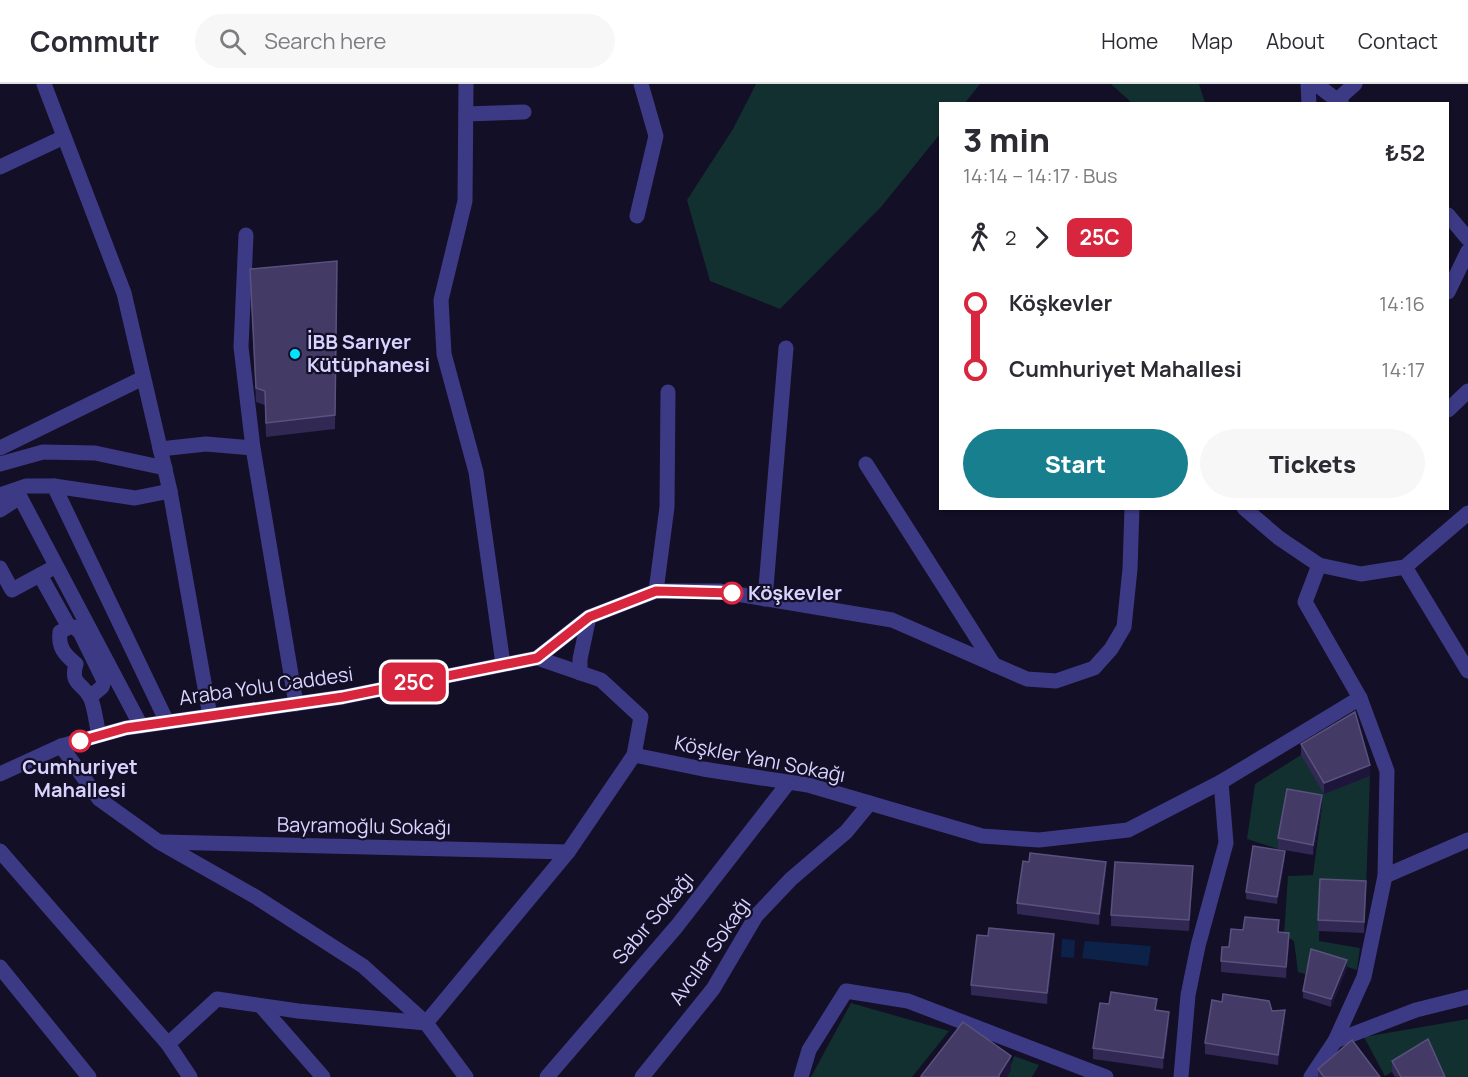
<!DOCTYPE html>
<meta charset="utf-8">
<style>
:root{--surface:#fff;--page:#f7f7f7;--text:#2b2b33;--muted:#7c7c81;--line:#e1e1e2;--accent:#187f8f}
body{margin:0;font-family:Manrope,sans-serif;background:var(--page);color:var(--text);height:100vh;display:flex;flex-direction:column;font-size:22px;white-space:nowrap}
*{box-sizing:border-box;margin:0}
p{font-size:20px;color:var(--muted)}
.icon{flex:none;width:33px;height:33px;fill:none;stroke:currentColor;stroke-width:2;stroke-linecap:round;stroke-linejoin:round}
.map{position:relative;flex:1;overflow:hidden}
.panel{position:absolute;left:939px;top:18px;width:510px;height:408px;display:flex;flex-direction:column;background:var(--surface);border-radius:0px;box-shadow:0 2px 4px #0004}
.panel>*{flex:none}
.badge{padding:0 12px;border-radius:9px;font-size:21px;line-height:39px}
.map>.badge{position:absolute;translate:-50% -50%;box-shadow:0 0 0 3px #fff}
.legs{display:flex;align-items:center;gap:9px;height:66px;padding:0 24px;font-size:20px}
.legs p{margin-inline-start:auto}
.summary{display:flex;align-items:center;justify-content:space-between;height:102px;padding:0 24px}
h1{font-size:33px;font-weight:800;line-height:45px}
.primary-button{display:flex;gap:12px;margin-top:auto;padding:12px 24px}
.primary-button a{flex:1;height:69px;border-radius:36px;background:var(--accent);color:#fff;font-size:24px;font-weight:800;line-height:69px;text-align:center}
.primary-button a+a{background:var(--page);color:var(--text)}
ul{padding:0 24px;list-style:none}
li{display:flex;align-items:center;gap:21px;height:66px;font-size:22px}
li i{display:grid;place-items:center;width:9px;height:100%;margin:0 8px;background:currentColor}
li i::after{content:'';width:15px;height:15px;margin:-8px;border:4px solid;border-radius:50%;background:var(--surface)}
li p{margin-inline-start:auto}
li:first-child i{background:linear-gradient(#0000 50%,currentColor 0)}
li:last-child i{background:linear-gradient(currentColor 50%,#0000 0)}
header{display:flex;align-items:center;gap:36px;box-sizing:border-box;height:84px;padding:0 30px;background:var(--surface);border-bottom:2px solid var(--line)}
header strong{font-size:28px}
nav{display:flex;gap:33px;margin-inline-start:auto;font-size:21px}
.search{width:420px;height:54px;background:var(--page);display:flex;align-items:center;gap:15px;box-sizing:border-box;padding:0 21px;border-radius:33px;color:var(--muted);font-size:22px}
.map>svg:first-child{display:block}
</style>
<header>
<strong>Commutr</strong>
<div class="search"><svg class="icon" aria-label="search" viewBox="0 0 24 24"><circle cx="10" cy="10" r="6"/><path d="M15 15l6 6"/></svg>Search here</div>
<nav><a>Home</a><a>Map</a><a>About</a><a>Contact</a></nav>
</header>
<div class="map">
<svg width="1468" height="993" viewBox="0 0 1468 993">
<rect width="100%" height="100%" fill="#130f26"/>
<!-- green -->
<g fill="#12302f">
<polygon points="756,0 980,0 965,19 940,20 940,50 881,123 780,225 710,197 687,116 733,45"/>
<polygon points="1111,0 1199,0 1205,19 1132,19"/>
<polygon points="1301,671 1370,692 1366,808 1320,806 1319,857 1360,864 1357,886 1312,872 1305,890 1298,888 1294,857 1284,851 1288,792 1313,791 1322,722 1288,716 1278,765 1247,755 1255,700"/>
<polygon points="851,919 949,947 912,993 811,993"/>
<polygon points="1468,935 1468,993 1440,993 1428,966 1385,992 1364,953"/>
<polygon points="1014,972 1039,981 1032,993 1007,993"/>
</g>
<!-- water -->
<g fill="#0c2248">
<polygon points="1062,855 1075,856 1074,874 1061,873"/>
<polygon points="1085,857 1151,862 1148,882 1082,874"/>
</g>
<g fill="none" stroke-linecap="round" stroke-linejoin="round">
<!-- minor -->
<g stroke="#3d3a85" stroke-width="15">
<polyline points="44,0 124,209 170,407 210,632"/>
<polyline points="466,0 465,117 441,216 444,270 476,388 503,580"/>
<polyline points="1308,0 1309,20"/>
<polyline points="1316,0 1342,20"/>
<polyline points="1337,16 1355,0"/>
<polyline points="466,30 524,28"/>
<polyline points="0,83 64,53"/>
<polyline points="1448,131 1468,155"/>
<polyline points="637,132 656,52 641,0"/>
<polyline points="246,151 241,263 253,364 296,620"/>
<polyline points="1448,208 1468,167"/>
<polyline points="1448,326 1468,307"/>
<polyline points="0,364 143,294"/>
<polyline points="160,365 206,360 253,364"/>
<polyline points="0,380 43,368 95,369 165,384"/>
<polyline points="866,380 994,581"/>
<polyline points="54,402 167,638"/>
<polyline points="0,411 26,402 54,402 135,414 170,407"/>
<polyline points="1244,424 1279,454 1319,481 1361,490 1405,483 1468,429"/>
<polyline points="0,426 20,413 141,642"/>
<polyline points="1405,483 1468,587"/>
<polyline points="0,484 12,506 49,486"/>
<path d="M40,491L69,543L60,548C58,563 64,570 76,580C70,601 82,598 90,613C95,623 96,640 99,651"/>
<polyline points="656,507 667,423 668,308"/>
<polyline points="765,515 786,264"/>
<polyline points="69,543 74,543 80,548 104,597 102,603 90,613"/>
<polyline points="580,589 580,575 589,533"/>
<polyline points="61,662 99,715 159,758 256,813 363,882 426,939 466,993"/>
<polyline points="634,671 703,685 808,701 982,752 1039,756 1128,746 1221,698 1360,614"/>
<polyline points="0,690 61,662 126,644 343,613 537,574 589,533 656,507 719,507 892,536 1027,595 1056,597 1094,584 1111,565 1124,543 1130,485 1132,424"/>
<polyline points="162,758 568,768"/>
<polyline points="0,767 168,960 190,993"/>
<polyline points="1385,792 1468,756"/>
<polyline points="0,883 89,993"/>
<polyline points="261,922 323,993"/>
<polyline points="1335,957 1416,926 1468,913"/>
<polyline points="168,960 217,915 298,927 426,939 568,768 634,671 641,633 601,596 537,574"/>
<polyline points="547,993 677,842 789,698"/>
<polyline points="642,993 713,905 756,832 791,795 846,748 870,719"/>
<polyline points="801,993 809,966 846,907 908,917 1106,993"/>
<polyline points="1181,993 1188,911 1198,862 1226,759 1221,698"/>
<polyline points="1311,993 1335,957 1364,893 1385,792 1387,687 1360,614 1305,518 1319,481"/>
</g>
</g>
<!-- wall -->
<g fill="#312854">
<polygon points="337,177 335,345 266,353 265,321 256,318 250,185"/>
<polygon points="1301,660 1370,692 1324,710 1301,671"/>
<polygon points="1322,722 1313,771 1278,765 1278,754"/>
<polygon points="1285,774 1277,820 1246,815 1246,808"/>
<polygon points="1106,789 1099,841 1017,830 1017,819"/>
<polygon points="1193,793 1189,847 1111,842 1111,831"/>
<polygon points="1366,808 1364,849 1318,847 1318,836"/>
<polygon points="1279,848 1289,860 1286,894 1221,888 1221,877 1229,863"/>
<polygon points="1054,861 1047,920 971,911 971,901"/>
<polygon points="1347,883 1331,923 1303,914 1303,907"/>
<polygon points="1156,926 1169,938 1163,985 1093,975 1093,964"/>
<polygon points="1272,927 1285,937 1278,981 1205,970 1205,959"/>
<polygon points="1392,977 1445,993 1395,993 1392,988"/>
<polygon points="1318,985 1380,993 1318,993"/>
</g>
<!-- shaded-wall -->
<g fill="#1d163a">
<polygon points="1370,681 1370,692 1324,710 1324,699"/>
<polygon points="1322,711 1322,722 1313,771 1313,761"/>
<polygon points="1285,767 1285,774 1277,820 1277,813"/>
<polygon points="1106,778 1106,789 1099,841 1099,830"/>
<polygon points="1193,782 1193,793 1189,847 1189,836"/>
<polygon points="1289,849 1289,860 1286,894 1286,883"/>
<polygon points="1054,850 1054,861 1047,920 1047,909"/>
<polygon points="1347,876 1347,883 1331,923 1331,915"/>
<polygon points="1285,926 1285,937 1278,981 1278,971"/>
<polygon points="1169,928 1169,938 1163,985 1163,974"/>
<polygon points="1011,972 1011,986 1007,993 999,993 999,991"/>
</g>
<!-- building -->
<g fill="#433a66" stroke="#5a527e" stroke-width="1.5">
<polygon points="337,177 335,331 266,339 265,307 256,304 250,185"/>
<polygon points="1355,628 1370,681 1324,699 1301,660"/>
<polygon points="1287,705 1322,711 1313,761 1278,754"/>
<polygon points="1253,762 1285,767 1277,813 1246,808"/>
<polygon points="1030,769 1106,778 1099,830 1017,819 1023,777 1029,778"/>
<polygon points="1115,778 1193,782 1189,836 1111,831"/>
<polygon points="1320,795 1366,797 1364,838 1318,836"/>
<polygon points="1245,833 1279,836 1278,848 1289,849 1286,883 1221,877 1222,863 1229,863 1231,845 1243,846"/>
<polygon points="989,844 1054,850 1047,909 971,901 977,851 988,852"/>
<polygon points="1311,865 1347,876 1331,915 1303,907"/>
<polygon points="1111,908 1157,915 1155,926 1169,928 1163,974 1093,964 1100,919 1109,920"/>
<polygon points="1223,910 1269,917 1272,927 1285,926 1278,971 1205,959 1212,916 1222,918"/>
<polygon points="963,938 1011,972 999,991 999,993 924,993 921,992"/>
<polygon points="1428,955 1445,993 1401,993 1392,977"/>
<polygon points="1352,956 1380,993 1324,993 1318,985"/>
</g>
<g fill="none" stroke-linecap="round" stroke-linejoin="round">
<defs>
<polyline id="line-1" points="80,657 126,644 343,613 537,574 589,533 656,507 732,509"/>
</defs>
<!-- line-1 casing -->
<use href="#line-1" stroke="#fff" stroke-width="14"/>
<!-- line-1 -->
<use href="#line-1" stroke="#d7263d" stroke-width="9"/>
</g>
<!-- markers -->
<circle fill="#00e5ff" stroke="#130f26" stroke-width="2" cx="295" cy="270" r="6"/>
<g fill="#fff" stroke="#d7263d" stroke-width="3">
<circle cx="732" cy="509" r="10"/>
<circle cx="80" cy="657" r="10"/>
</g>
<g text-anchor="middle" stroke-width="4.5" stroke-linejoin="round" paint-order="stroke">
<!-- poi labels -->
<g font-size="20" font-weight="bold" fill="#d9d4ff" stroke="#130f26" text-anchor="start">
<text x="307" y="265">İBB Sarıyer<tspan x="307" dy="23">Kütüphanesi</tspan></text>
</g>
<!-- stop labels -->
<g font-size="20" font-weight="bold" fill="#d9d4ff" stroke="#130f26" text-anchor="start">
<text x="748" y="516">Köşkevler</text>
<text x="80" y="690" text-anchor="middle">Cumhuriyet<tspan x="80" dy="23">Mahallesi</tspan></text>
</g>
<!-- street labels -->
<g font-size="20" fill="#d9d4ff" stroke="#130f26">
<text transform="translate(266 602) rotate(-8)" y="7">Araba Yolu Caddesi</text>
<text transform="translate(760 675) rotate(11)" y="7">Köşkler Yanı Sokağı</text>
<text transform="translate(364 742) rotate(1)" y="7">Bayramoğlu Sokağı</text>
<text transform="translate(653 834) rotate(-50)" y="7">Sabır Sokağı</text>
<text transform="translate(710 867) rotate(-55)" y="7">Avcılar Sokağı</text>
</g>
</g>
</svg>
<b class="badge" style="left:414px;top:598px;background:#d7263d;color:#fff">25C</b>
<section class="panel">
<div class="summary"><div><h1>3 min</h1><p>14:14 – 14:17 · Bus</p></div><b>₺52</b></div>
<div class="legs"><svg class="icon" aria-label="walk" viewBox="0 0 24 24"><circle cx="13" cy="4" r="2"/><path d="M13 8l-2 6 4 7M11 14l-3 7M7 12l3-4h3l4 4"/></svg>2<svg class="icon" aria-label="forward" viewBox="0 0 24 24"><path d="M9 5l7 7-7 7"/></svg><b class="badge" style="background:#d7263d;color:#fff">25C</b></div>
<ul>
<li><i style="color:#d7263d"></i><b>Köşkevler</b><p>14:16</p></li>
<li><i style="color:#d7263d"></i><b>Cumhuriyet Mahallesi</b><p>14:17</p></li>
</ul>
<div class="primary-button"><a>Start</a><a>Tickets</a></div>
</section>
</div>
